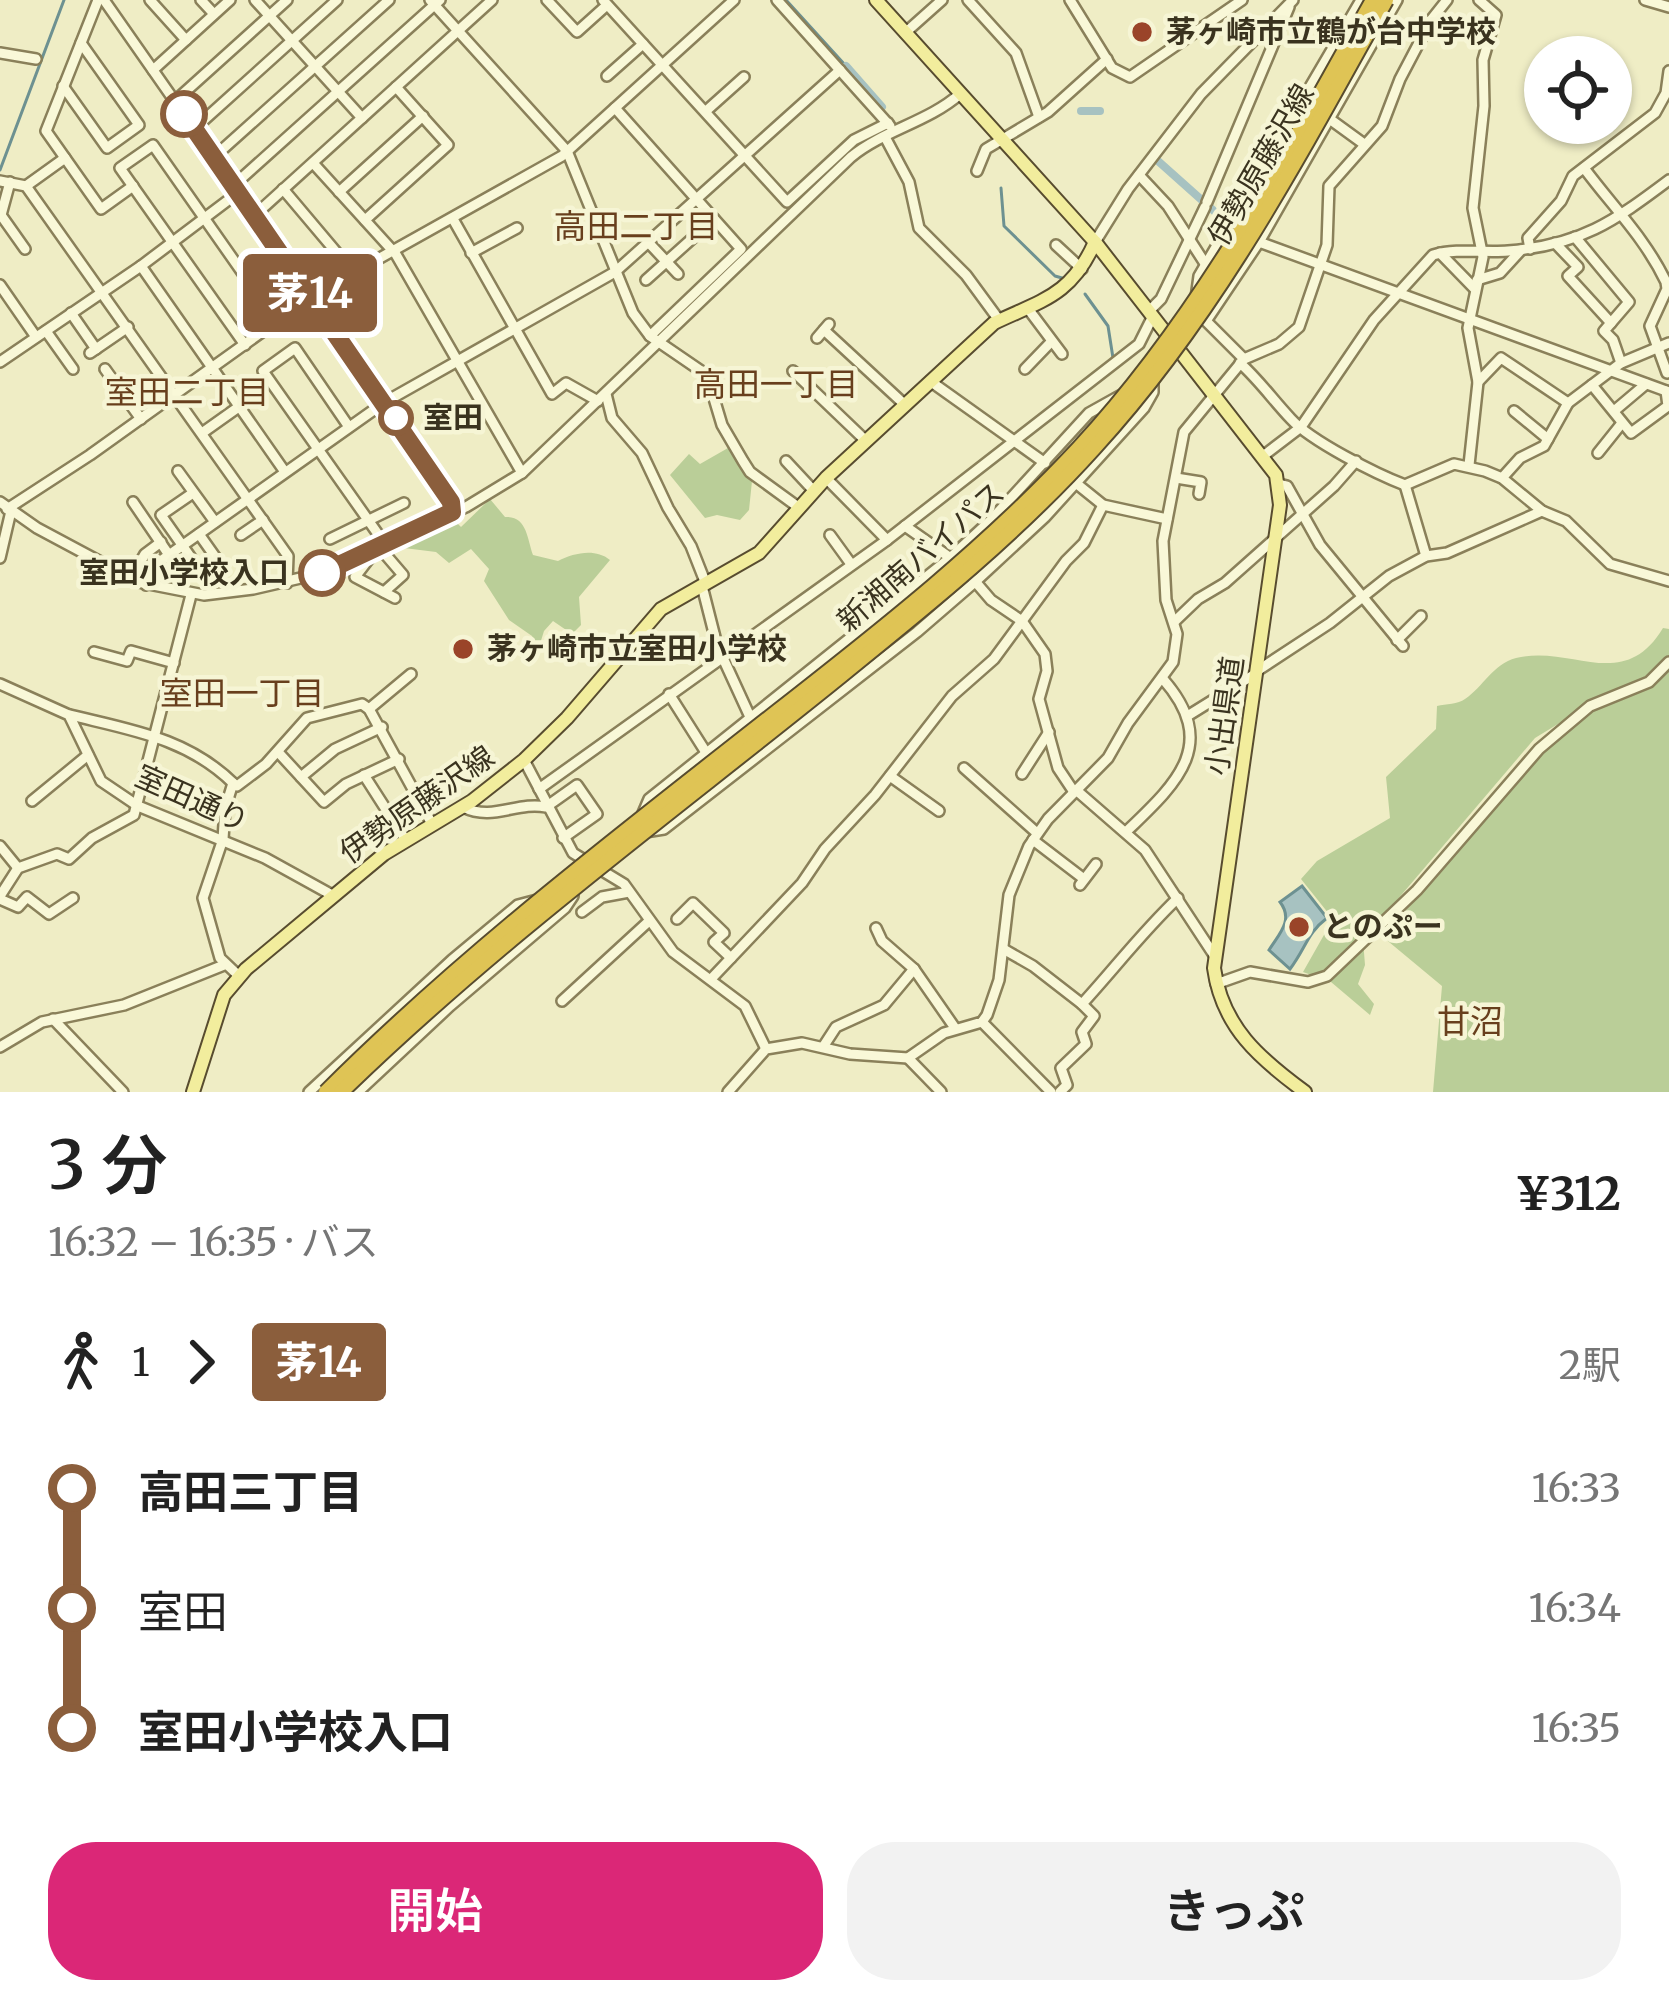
<!DOCTYPE html>
<html lang="ja">
<meta charset="utf-8">
<style>
:root{--surface:#fff;--page:#f2f2f2;--text:#222;--muted:#767676;--accent:#db2777}
body{margin:0;font-family:Merriweather,"Noto Sans JP",serif;background:var(--page);color:var(--text);height:100vh;display:flex;flex-direction:column;font-size:45px;white-space:nowrap}
*{box-sizing:border-box;margin:0}
p{font-size:39px;color:var(--muted)}
.icon{flex:none;width:66px;height:66px;fill:none;stroke:currentColor;stroke-width:2;stroke-linecap:round;stroke-linejoin:round}
.map{position:relative;height:1092px;overflow:hidden}
.side{display:flex;flex-direction:column;background:var(--surface);flex:1}
.side>*{flex:none}
.badge{padding:0 24px;border-radius:9px;font-size:42px;line-height:78px}
.controls{position:absolute;left:1524px;top:36px;display:grid;gap:24px}
.controls a{display:grid;place-items:center;width:108px;height:108px;border-radius:50%;background:var(--surface);box-shadow:0 3px 9px #0004;font-size:60px}
.map>.badge{position:absolute;translate:-50% -50%;box-shadow:0 0 0 6px #fff}
.legs{display:flex;align-items:center;gap:18px;height:132px;padding:0 48px;font-size:39px}
.legs p{margin-inline-start:auto}
.headline{display:flex;align-items:center;justify-content:space-between;height:204px;padding:0 48px}
h1{font-size:66px;font-weight:600;line-height:90px}
.primary-button{display:flex;gap:24px;margin-top:auto;padding:24px 48px}
.primary-button a{flex:1;height:138px;border-radius:48px;background:var(--accent);color:#fff;font-size:48px;font-weight:600;line-height:138px;text-align:center}
.primary-button a+a{background:var(--page);color:var(--text)}
ul{padding:0 48px;list-style:none}
li{display:flex;align-items:center;gap:42px;height:120px;font-size:45px}
li i{display:grid;place-items:center;width:18px;height:100%;margin:0 15px;background:currentColor}
li i::after{content:'';width:30px;height:30px;margin:-15px;border:9px solid;border-radius:50%;background:var(--surface)}
li p{margin-inline-start:auto}
li:first-child i{background:linear-gradient(#0000 50%,currentColor 0)}
li:last-child i{background:linear-gradient(currentColor 50%,#0000 0)}
.map>svg:first-child{display:block}
</style>
<div class="map">
<svg width="1669" height="1092" viewBox="0 0 1669 1092">
<rect width="100%" height="100%" fill="#efedc5"/>
<!-- green -->
<g fill="#bace98">
<polygon points="728,448 752,481 749,510 740,520 717,515 705,518 670,475 689,454 700,464"/>
<path d="M490,499L505,517C527,516 527,538 533,555L558,561C574,553 595,548 610,560L579,597L581,625L572,634L553,621L544,631L539,647L532,636L509,620L484,581L489,569L471,549L449,563L436,552L396,547L453,519L461,527Z"/>
<path d="M1663,628L1669,629V1092H1433L1442,986L1383,937L1562,728L1599,699L1535,738L1363,940L1365,965L1358,984L1374,1004L1370,1015L1331,982L1303,972L1333,919L1301,879L1317,861L1390,818L1386,777L1436,729L1437,706C1446,704 1458,704 1465,699C1483,687 1493,664 1516,658C1572,644 1623,694 1663,628Z"/>
</g>
<!-- water -->
<path fill="#a7c2c1" stroke="#6d9191" stroke-width="3" d="M1302,886L1327,918C1307,933 1306,948 1290,969L1269,950C1279,934 1294,920 1280,902Z"/>
<g fill="none" stroke-linecap="round" stroke-linejoin="round">
<!-- stream -->
<g stroke="#6d9191" stroke-width="3">
<polyline points="786,0 846,66"/>
<polyline points="0,170 64,0"/>
<polyline points="1001,188 1004,226 1055,276 1062,278"/>
<polyline points="1085,294 1108,326 1113,358"/>
</g>
<!-- canal -->
<g stroke="#a7c2c1" stroke-width="8">
<polyline points="846,66 882,107"/>
<polyline points="1081,111 1100,111"/>
<polyline points="1158,161 1223,219"/>
</g>
<defs>
<g id="minor">
<polyline points="98,0 46,131 101,209 133,186"/>
<polyline points="104,0 424,458 451,502 452,512"/>
<polyline points="150,0 186,40"/>
<polyline points="201,0 214,14"/>
<polyline points="255,0 362,118"/>
<polyline points="430,0 567,151 633,313 650,336 707,375 722,425 743,461 750,472 798,507"/>
<polyline points="547,0 577,32 607,5"/>
<polyline points="603,0 787,202 854,140 888,123"/>
<polyline points="777,0 890,126"/>
<polyline points="968,0 1016,53 1039,117"/>
<polyline points="1070,0 1112,68 1130,77 1242,0"/>
<polyline points="1645,0 1669,7"/>
<polyline points="1347,24 1361,0"/>
<polyline points="905,33 942,0"/>
<polyline points="0,53 36,59"/>
<polyline points="153,70 230,0"/>
<polyline points="607,76 643,44"/>
<polyline points="63,86 107,148 139,125 81,43"/>
<polyline points="175,101 287,0"/>
<polyline points="615,108 741,249 650,336"/>
<polyline points="706,111 744,77"/>
<polyline points="1331,120 1364,144"/>
<polyline points="194,129 337,0"/>
<polyline points="885,137 909,182 919,228 966,275 999,320"/>
<polyline points="214,157 389,0"/>
<polyline points="313,163 392,250"/>
<path d="M1584,168C1613,207 1645,238 1666,282L1667,289L1650,326L1667,373"/>
<polyline points="977,171 986,149 1048,112 1107,59"/>
<polyline points="1139,175 1168,206 1206,265"/>
<polyline points="0,181 26,186 288,556 287,583"/>
<polyline points="10,182 1,215 25,249"/>
<polyline points="234,185 440,0"/>
<polyline points="26,186 65,158"/>
<polyline points="283,189 353,272"/>
<polyline points="339,192 423,116"/>
<polyline points="1207,202 1289,7"/>
<polyline points="255,215 492,0"/>
<polyline points="453,219 552,394 566,383 598,401"/>
<polyline points="365,220 448,145 396,87"/>
<polyline points="1575,237 1629,302 1604,331 1613,340 1621,363"/>
<polyline points="648,242 678,274"/>
<polyline points="1095,242 1128,189 1201,94 1293,0"/>
<polyline points="1259,242 1669,392"/>
<polyline points="1555,243 1578,267 1568,276 1611,323"/>
<polyline points="1056,245 1082,269"/>
<polyline points="1530,249 1528,238 1561,201 1573,176 1655,113 1666,93 1669,71"/>
<polyline points="394,251 522,473"/>
<polyline points="471,253 517,228"/>
<polyline points="1440,253 1474,288"/>
<polyline points="141,266 285,472"/>
<polyline points="646,280 714,219"/>
<polyline points="1477,280 1500,273 1521,250"/>
<polyline points="0,285 36,337"/>
<polyline points="1196,298 1199,276 1347,24 1361,27"/>
<polyline points="1029,310 1062,354"/>
<polyline points="1149,311 1161,299 1205,207"/>
<polyline points="71,313 96,349"/>
<polyline points="1205,320 1244,359"/>
<polyline points="1206,321 1259,242 1397,0"/>
<polyline points="824,330 903,403"/>
<polyline points="46,331 73,369"/>
<polyline points="817,338 829,324"/>
<polyline points="245,345 120,168 153,145 277,322"/>
<polyline points="90,353 128,327"/>
<polyline points="0,362 141,266 239,192"/>
<path d="M1240,363C1259,380 1273,400 1291,419C1311,441 1376,474 1405,485L1454,464L1485,471L1502,478L1542,511L1566,521L1610,564L1669,581"/>
<polyline points="105,369 141,419"/>
<polyline points="1025,369 1051,342"/>
<polyline points="793,371 865,440"/>
<polyline points="930,381 1045,463"/>
<polyline points="1478,382 1501,358 1568,403"/>
<polyline points="1592,385 1631,433 1668,406 1666,391"/>
<polyline points="606,394 612,418 642,453 668,508 691,546 706,584"/>
<polyline points="1514,411 1548,439"/>
<polyline points="1614,411 1646,384"/>
<polyline points="349,427 295,348 263,371 385,544"/>
<polyline points="202,433 240,406"/>
<polyline points="1598,453 1622,423"/>
<path d="M1263,456L1301,427L1374,320L1433,255C1457,248 1484,253 1508,251C1581,245 1613,222 1669,180"/>
<polyline points="786,461 813,490"/>
<polyline points="1469,465 1478,382 1468,328 1483,257 1473,208 1484,106 1483,60 1496,15 1479,0"/>
<polyline points="178,471 215,522"/>
<polyline points="826,478 887,540"/>
<polyline points="1176,478 1201,482 1199,494"/>
<polyline points="1502,478 1520,458 1544,446 1568,403 1621,363 1669,343"/>
<polyline points="1077,484 1103,505 1167,519"/>
<polyline points="1279,484 1287,486 1320,545 1403,646"/>
<polyline points="1405,485 1426,556"/>
<polyline points="193,493 161,515 201,572"/>
<path d="M0,502L37,528L138,582L204,595L253,589L322,573L466,507L522,473L851,157C884,130 928,122 960,94"/>
<polyline points="133,502 169,555"/>
<polyline points="7,509 90,455 312,296 562,156 734,0"/>
<polyline points="905,526 952,559"/>
<polyline points="199,534 216,558"/>
<polyline points="241,535 263,520"/>
<polyline points="830,535 851,564"/>
<polyline points="330,539 404,503"/>
<polyline points="379,547 403,575 384,592"/>
<polyline points="375,551 355,577 395,598"/>
<polyline points="0,558 11,511"/>
<polyline points="131,579 145,554 161,542"/>
<polyline points="973,579 991,600 1022,621 1045,654 1047,671 1039,699 1058,768 1074,792"/>
<polyline points="146,585 162,560 385,402 615,272 840,70"/>
<polyline points="702,586 717,645 751,719"/>
<polyline points="1174,622 1198,599 1225,583 1334,486 1356,461"/>
<polyline points="1397,640 1421,616"/>
<polyline points="94,652 127,661 131,651 174,663"/>
<polyline points="1257,671 1330,623 1389,576 1426,556 1447,553 1542,511"/>
<polyline points="0,684 69,715 101,781 138,806 265,858 332,895"/>
<polyline points="669,694 707,754"/>
<polyline points="369,709 411,674"/>
<path d="M70,715C131,730 187,738 233,783"/>
<polyline points="1189,715 1255,674"/>
<polyline points="278,752 324,802 346,784 399,759"/>
<polyline points="524,760 573,853 624,884 673,952 745,1006 766,1049"/>
<polyline points="964,768 1037,833"/>
<polyline points="1022,774 1049,732"/>
<polyline points="364,775 405,839"/>
<polyline points="890,776 939,811"/>
<polyline points="301,777 335,749 382,727"/>
<polyline points="539,789 887,540 1139,344 1153,316"/>
<polyline points="1076,790 1145,850 1214,955"/>
<polyline points="32,801 88,755"/>
<path d="M463,807C493,822 517,801 546,807L577,785L597,814L563,838"/>
<polyline points="640,820 649,799 950,558 991,520 1089,413 1123,394"/>
<path d="M1127,831C1177,783 1220,744 1163,679"/>
<polyline points="645,832 664,829 917,632 976,581 1045,517 1144,408 1153,392 1153,379"/>
<polyline points="1033,840 1084,879"/>
<polyline points="0,846 18,868"/>
<polyline points="1080,885 1096,864"/>
<polyline points="0,896 18,868 57,854 69,859 92,838 134,815 191,595"/>
<polyline points="0,899 18,907 27,897 49,914 73,898"/>
<polyline points="582,912 602,897 629,892"/>
<polyline points="677,919 693,903 724,933 714,942 731,958"/>
<polyline points="876,928 882,941 914,969 955,1028"/>
<polyline points="1005,950 1033,966 1082,1004"/>
<polyline points="239,976 220,958 203,898 223,839 225,809 233,783 237,786 266,764 307,718 362,704 369,709 432,824"/>
<polyline points="712,978 802,883 825,849 875,795 952,696 994,659 1066,561 1084,543 1103,505"/>
<polyline points="1216,984 1250,972 1308,982 1327,976 1417,890 1539,749 1590,706 1649,682 1669,662"/>
<polyline points="562,1001 648,922"/>
<polyline points="53,1019 123,1092"/>
<polyline points="982,1022 1051,1092"/>
<polyline points="0,1047 42,1022 124,1005 224,965"/>
<polyline points="823,1047 836,1027 884,1005 914,969"/>
<polyline points="908,1058 941,1092"/>
<polyline points="309,1092 452,960 518,905 537,900"/>
<polyline points="358,1092 450,1006 565,908 573,896 573,887"/>
<polyline points="728,1092 766,1049 802,1043 850,1054 908,1058 944,1033 982,1022 987,1015 999,980 1009,895 1029,846 1048,819 1108,758 1128,723 1173,662 1177,634 1166,600 1163,541 1184,432 1244,359 1279,344 1299,327 1327,245 1329,186 1382,126 1400,79 1431,20 1447,0"/>
<path d="M1060,1092L1067,1085L1061,1068L1086,1044L1082,1032L1094,1016L1082,1004C1115,968 1143,931 1178,898"/>
</g>
<g id="major">
<path d="M876,0L1095,242L1276,475L1280,505L1214,968C1222,1027 1260,1059 1305,1092"/>
<path d="M193,1092L224,995L246,969L384,854L472,801L524,760L567,718L661,609L759,553L826,478L994,323C1042,300 1071,296 1095,242"/>
</g>
</defs>
<!-- minor casing -->
<use href="#minor" stroke="#8a805a" stroke-width="14"/>
<!-- major casing -->
<use href="#major" stroke="#584c2f" stroke-width="16"/>
<!-- minor -->
<use href="#minor" stroke="#f9f8d8" stroke-width="9"/>
<!-- major -->
<use href="#major" stroke="#f2ed9d" stroke-width="12"/>
<defs>
<g id="highway-bridge">
<path d="M326,1092C465,953 623,833 778,711C883,629 988,546 1079,448C1202,315 1285,157 1373,0"/>
<path d="M341,1092C491,946 660,821 823,690C917,614 1012,539 1094,448C1216,315 1299,156 1386,0"/>
</g>
</defs>
<!-- highway-bridge casing -->
<use href="#highway-bridge" stroke="#584c2f" stroke-width="18" stroke-linecap="butt"/>
<!-- highway-bridge -->
<use href="#highway-bridge" stroke="#dfc455" stroke-width="14"/>
</g>
<g fill="none" stroke-linecap="round" stroke-linejoin="round">
<defs>
<polyline id="line-1" points="184,114 451,502 452,512 322,573"/>
</defs>
<!-- line-1 casing -->
<use href="#line-1" stroke="#fff" stroke-width="27"/>
<!-- line-1 -->
<use href="#line-1" stroke="#8b5e3c" stroke-width="18"/>
</g>
<!-- markers -->
<g fill="#9a4429" stroke="#f6f5d5" stroke-width="4.5">
<circle cx="1142" cy="32" r="12"/>
<circle cx="463" cy="649" r="12"/>
<circle cx="1299" cy="927" r="12"/>
</g>
<g fill="#fff" stroke="#8b5e3c" stroke-width="6">
<circle cx="184" cy="114" r="21"/>
<circle cx="396" cy="418" r="15"/>
<circle cx="322" cy="573" r="21"/>
</g>
<g text-anchor="middle" stroke-width="9" stroke-linejoin="round" paint-order="stroke">
<!-- poi labels -->
<g font-size="30" font-weight="bold" fill="#3a331f" stroke="#f6f5d5" text-anchor="start">
<text x="1166" y="42">茅ヶ崎市立鶴が台中学校</text>
<text x="487" y="659">茅ヶ崎市立室田小学校</text>
<text x="1323" y="937">とのぷー</text>
</g>
<!-- street labels -->
<g font-size="30" fill="#3a331f" stroke="#f6f5d5">
<text transform="translate(1261 165) rotate(-60)" y="10">伊勢原藤沢線</text>
<text transform="translate(921 557) rotate(-41)" y="10">新湘南バイパス</text>
<text transform="translate(1225 716) rotate(-82)" y="10">小出県道</text>
<text transform="translate(192 799) rotate(24)" y="10">室田通り</text>
<text transform="translate(417 805) rotate(-35)" y="10">伊勢原藤沢線</text>
</g>
<!-- stop labels -->
<g font-size="30" font-weight="bold" fill="#3a331f" stroke="#f6f5d5" text-anchor="start">
<text x="423" y="428">室田</text>
<text x="289" y="583" text-anchor="end">室田小学校入口</text>
</g>
<!-- neighbourhood labels -->
<g font-size="33" fill="#683f1d" stroke="#f6f5d5">
<text x="636" y="238">高田二丁目</text>
<text x="776" y="396">高田一丁目</text>
<text x="187" y="404">室田二丁目</text>
<text x="242" y="705">室田一丁目</text>
<text x="1470" y="1033">甘沼</text>
</g>
</g>
</svg>
<div class="controls">
<a><svg class="icon" aria-label="locate" viewBox="0 0 24 24"><circle cx="12" cy="12" r="6"/><path d="M12 2v4M12 18v4M2 12h4M18 12h4"/></svg></a>
</div>
<b class="badge" style="left:310px;top:293px;background:#8b5e3c;color:#fff">茅14</b>
</div>
<section class="side">
<div class="headline"><div><h1>3 分</h1><p>16:32 – 16:35 · バス</p></div><b>¥312</b></div>
<div class="legs"><svg class="icon" aria-label="walk" viewBox="0 0 24 24"><circle cx="13" cy="4" r="2"/><path d="M13 8l-2 6 4 7M11 14l-3 7M7 12l3-4h3l4 4"/></svg>1<svg class="icon" aria-label="forward" viewBox="0 0 24 24"><path d="M9 5l7 7-7 7"/></svg><b class="badge" style="background:#8b5e3c;color:#fff">茅14</b><p>2駅</p></div>
<ul>
<li><i style="color:#8b5e3c"></i><b>高田三丁目</b><p>16:33</p></li>
<li><i style="color:#8b5e3c"></i><span>室田</span><p>16:34</p></li>
<li><i style="color:#8b5e3c"></i><b>室田小学校入口</b><p>16:35</p></li>
</ul>
<div class="primary-button"><a>開始</a><a>きっぷ</a></div>
</section>
